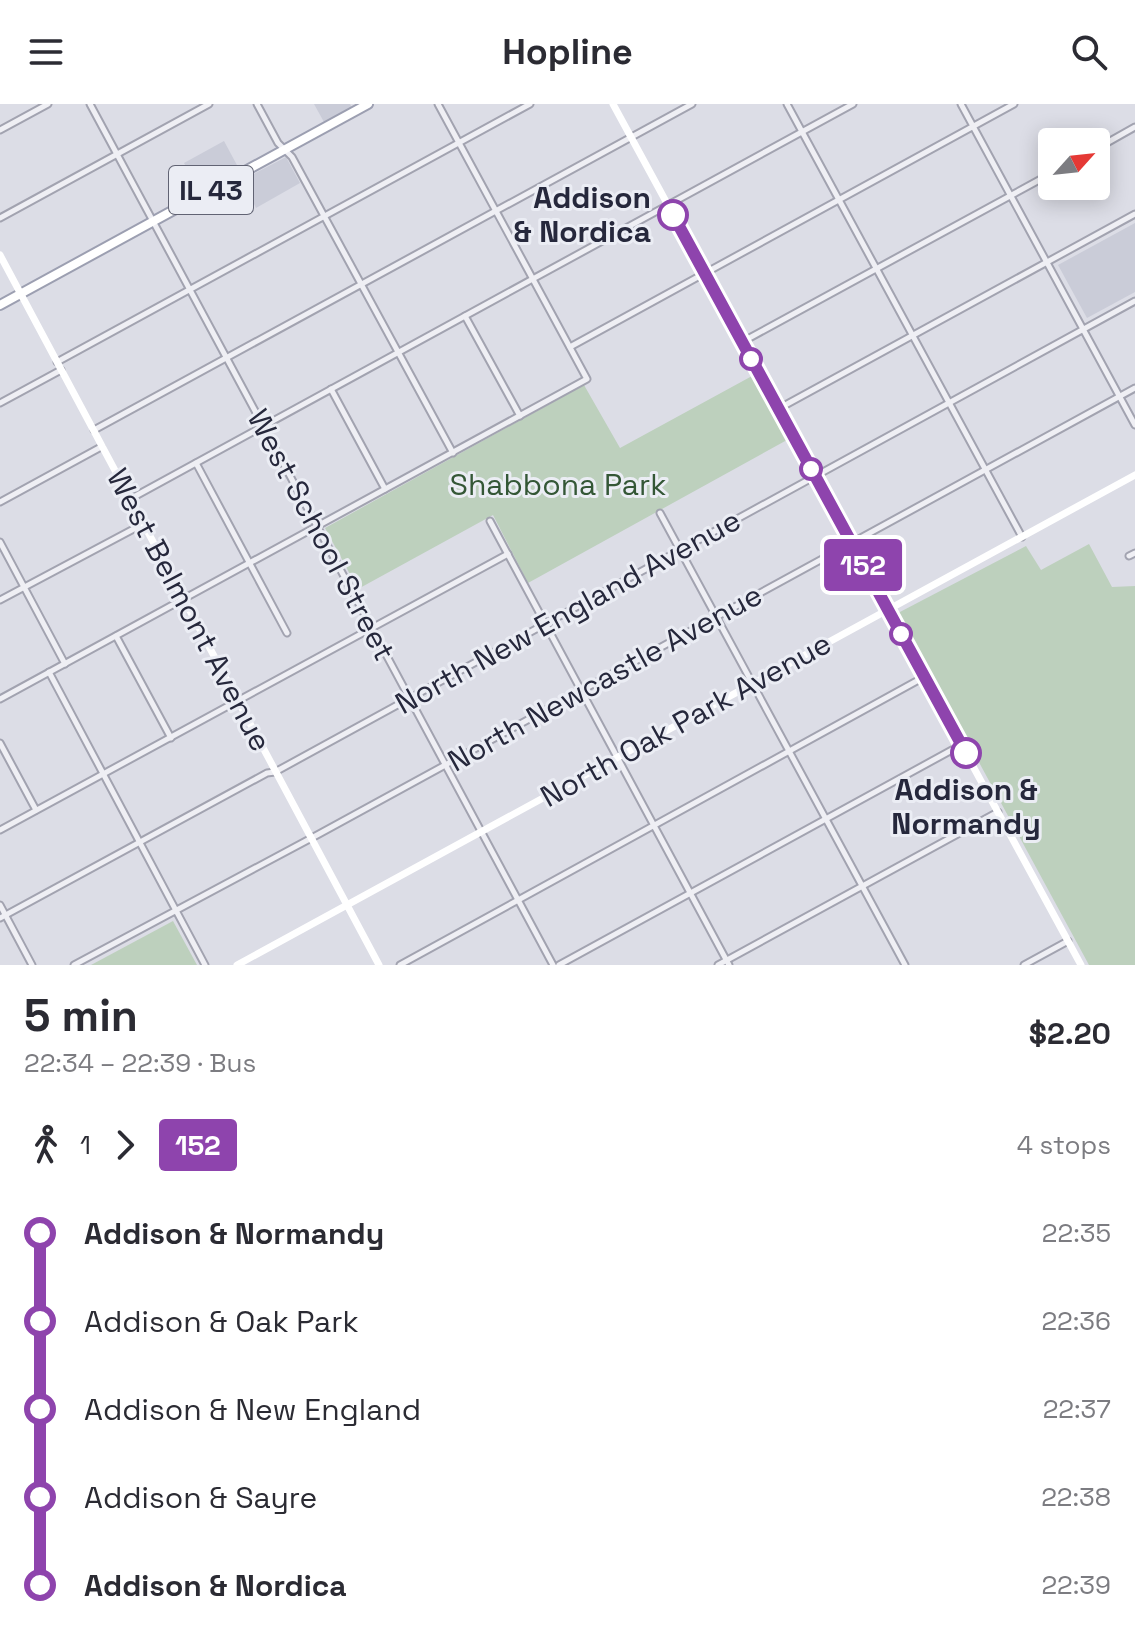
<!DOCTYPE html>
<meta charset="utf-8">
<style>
:root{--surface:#fff;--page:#f2f2f3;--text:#2b2b33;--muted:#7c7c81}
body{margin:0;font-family:"Space Grotesk",sans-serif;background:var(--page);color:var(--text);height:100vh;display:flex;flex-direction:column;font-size:30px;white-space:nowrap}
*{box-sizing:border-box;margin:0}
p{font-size:26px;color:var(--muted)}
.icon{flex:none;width:44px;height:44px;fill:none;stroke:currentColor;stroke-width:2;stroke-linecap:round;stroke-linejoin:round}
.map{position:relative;height:861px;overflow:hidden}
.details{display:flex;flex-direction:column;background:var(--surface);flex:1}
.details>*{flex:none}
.badge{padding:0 16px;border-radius:6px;font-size:28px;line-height:52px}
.needle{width:52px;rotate:63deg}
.tools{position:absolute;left:1038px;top:24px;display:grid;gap:16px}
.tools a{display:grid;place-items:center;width:72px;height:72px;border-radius:8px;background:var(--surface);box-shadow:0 4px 20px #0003;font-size:40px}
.map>.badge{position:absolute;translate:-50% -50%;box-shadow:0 0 0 4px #fff}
.legs{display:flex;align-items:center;gap:12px;height:88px;padding:0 24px;font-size:26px}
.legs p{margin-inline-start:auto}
.headline{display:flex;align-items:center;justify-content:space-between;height:136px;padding:0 24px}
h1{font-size:44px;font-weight:700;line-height:60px}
ul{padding:0 24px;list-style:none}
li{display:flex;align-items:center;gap:28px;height:88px;font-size:30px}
li i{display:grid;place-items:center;width:12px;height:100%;margin:0 10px;background:currentColor}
li i::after{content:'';width:20px;height:20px;margin:-10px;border:6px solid;border-radius:50%;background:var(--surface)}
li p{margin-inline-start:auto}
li:first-child i{background:linear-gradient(#0000 50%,currentColor 0)}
li:last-child i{background:linear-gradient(currentColor 50%,#0000 0)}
header{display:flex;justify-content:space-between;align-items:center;height:104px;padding:0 24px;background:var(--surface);font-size:36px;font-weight:700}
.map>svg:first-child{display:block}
</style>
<header><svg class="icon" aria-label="menu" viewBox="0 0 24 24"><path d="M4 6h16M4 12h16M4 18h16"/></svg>Hopline<svg class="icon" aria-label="search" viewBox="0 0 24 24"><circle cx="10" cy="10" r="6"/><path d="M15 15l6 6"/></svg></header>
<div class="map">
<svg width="1135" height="861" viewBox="0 0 1135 861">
<rect width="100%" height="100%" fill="#dcdde6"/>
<!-- built -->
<g fill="#caccd8">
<polygon points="314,0 350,0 352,4 324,18"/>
<polygon points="224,37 238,63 198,85 184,59"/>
<polygon points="286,53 300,79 256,104 242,76"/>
<polygon points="1135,119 1135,188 1087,214 1058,161"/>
</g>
<!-- green -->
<g fill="#bdd0bd">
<polygon points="752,272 787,336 528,479 493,411 358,485 325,424 584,281 620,344"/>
<polygon points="1089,440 1112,483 1135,482 1135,861 1089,861 898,509 1026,442 1041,466"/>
<polygon points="173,817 197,861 91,861"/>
</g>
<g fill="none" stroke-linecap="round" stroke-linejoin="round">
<defs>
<g id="street">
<polyline points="90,0 553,861"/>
<polyline points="257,0 278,39 292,53 453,349"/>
<polyline points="787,0 1022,433"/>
<polyline points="961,0 1135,321"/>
<polyline points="0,26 48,0"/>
<polyline points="1096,45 1135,23"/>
<polyline points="0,114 209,0"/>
<polyline points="465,212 520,312"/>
<polyline points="742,238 1052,69"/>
<polyline points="570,243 1014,0"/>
<polyline points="57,258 530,0"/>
<polyline points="331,285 385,385"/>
<polyline points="0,299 61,266"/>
<polyline points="778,305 1135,110"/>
<polyline points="94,326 692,0"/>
<polyline points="196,359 287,529"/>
<polyline points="130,395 853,0"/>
<polyline points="0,398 101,343"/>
<polyline points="660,409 905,861"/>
<polyline points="490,417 729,861"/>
<polyline points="0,438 65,560"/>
<polyline points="1129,452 1135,449"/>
<polyline points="0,496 143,420"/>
<polyline points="116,532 171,634"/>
<polyline points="49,568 205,861"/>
<polyline points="0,595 587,275 438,0"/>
<polyline points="0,639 36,706"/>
<polyline points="0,726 508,450"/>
<polyline points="0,801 32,861"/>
<polyline points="0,814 267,669 275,668 1135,197"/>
<polyline points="74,861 319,730 1135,284"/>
<polyline points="400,861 924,573"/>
<polyline points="559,861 961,641"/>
<polyline points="718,861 998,708"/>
<polyline points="1024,861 1068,837"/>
</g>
<polyline id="primary" points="0,201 368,0"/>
</defs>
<!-- street casing -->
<use href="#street" stroke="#a2a3b0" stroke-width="9"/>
<!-- primary casing -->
<use href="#primary" stroke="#9c9fb1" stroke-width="12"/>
<!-- street -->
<use href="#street" stroke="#efeff4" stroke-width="5"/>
<!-- secondary -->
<g stroke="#fff" stroke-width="7">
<polyline points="613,0 1081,861"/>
<polyline points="0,151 379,861"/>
<polyline points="237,861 1135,371"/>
</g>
<!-- primary -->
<use href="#primary" stroke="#fff" stroke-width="8"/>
</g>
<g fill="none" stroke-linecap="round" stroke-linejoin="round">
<defs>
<polyline id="line-1" points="673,111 966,649"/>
</defs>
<!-- line-1 casing -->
<use href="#line-1" stroke="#fff" stroke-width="18"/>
<!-- line-1 -->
<use href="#line-1" stroke="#8e44ad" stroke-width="12"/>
</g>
<!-- markers -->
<g fill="#fff" stroke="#8e44ad" stroke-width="4">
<circle cx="673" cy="111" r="14"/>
<circle cx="751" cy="255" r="10"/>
<circle cx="811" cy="365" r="10"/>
<circle cx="901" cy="530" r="10"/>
<circle cx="966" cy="649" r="14"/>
</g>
<g text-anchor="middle" stroke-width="6" stroke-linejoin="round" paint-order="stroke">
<!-- shield labels -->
<rect fill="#ebedf4" stroke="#616373" stroke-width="2" x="169" y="62" width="84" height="48" rx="6"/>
<g font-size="28" font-weight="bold" fill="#26283c">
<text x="211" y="96">IL 43</text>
</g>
<!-- stop labels -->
<g font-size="30" font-weight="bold" fill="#26283c" stroke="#ebedf4" text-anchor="end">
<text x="651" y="104">Addison<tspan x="651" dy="34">&amp; Nordica</tspan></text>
<text x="966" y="696" text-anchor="middle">Addison &amp;<tspan x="966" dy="34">Normandy</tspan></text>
</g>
<!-- park labels -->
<g font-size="30" fill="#345736" stroke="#ebedf4">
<text x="558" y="391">Shabbona Park</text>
</g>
<!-- street labels -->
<g font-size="30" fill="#26283c" stroke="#ebedf4">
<text transform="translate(321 431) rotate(62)" y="10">West School Street</text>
<text transform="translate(189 506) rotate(62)" y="10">West Belmont Avenue</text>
<text transform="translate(568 508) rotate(-29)" y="10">North New England Avenue</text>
<text transform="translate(605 574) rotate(-29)" y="10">North Newcastle Avenue</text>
<text transform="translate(686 616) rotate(-29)" y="10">North Oak Park Avenue</text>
</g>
</g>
</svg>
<div class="tools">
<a><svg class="needle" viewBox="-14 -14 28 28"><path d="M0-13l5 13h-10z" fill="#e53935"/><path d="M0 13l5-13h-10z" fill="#7c7c81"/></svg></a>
</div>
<b class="badge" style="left:863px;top:461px;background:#8e44ad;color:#fff">152</b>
</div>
<section class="details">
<div class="headline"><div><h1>5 min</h1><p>22:34 – 22:39 · Bus</p></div><b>$2.20</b></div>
<div class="legs"><svg class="icon" aria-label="walk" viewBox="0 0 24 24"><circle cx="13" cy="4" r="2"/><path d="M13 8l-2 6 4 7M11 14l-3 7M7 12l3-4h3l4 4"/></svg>1<svg class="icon" aria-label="forward" viewBox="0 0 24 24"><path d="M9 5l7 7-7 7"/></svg><b class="badge" style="background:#8e44ad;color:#fff">152</b><p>4 stops</p></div>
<ul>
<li><i style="color:#8e44ad"></i><b>Addison &amp; Normandy</b><p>22:35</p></li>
<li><i style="color:#8e44ad"></i><span>Addison &amp; Oak Park</span><p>22:36</p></li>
<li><i style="color:#8e44ad"></i><span>Addison &amp; New England</span><p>22:37</p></li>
<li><i style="color:#8e44ad"></i><span>Addison &amp; Sayre</span><p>22:38</p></li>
<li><i style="color:#8e44ad"></i><b>Addison &amp; Nordica</b><p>22:39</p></li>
</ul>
</section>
